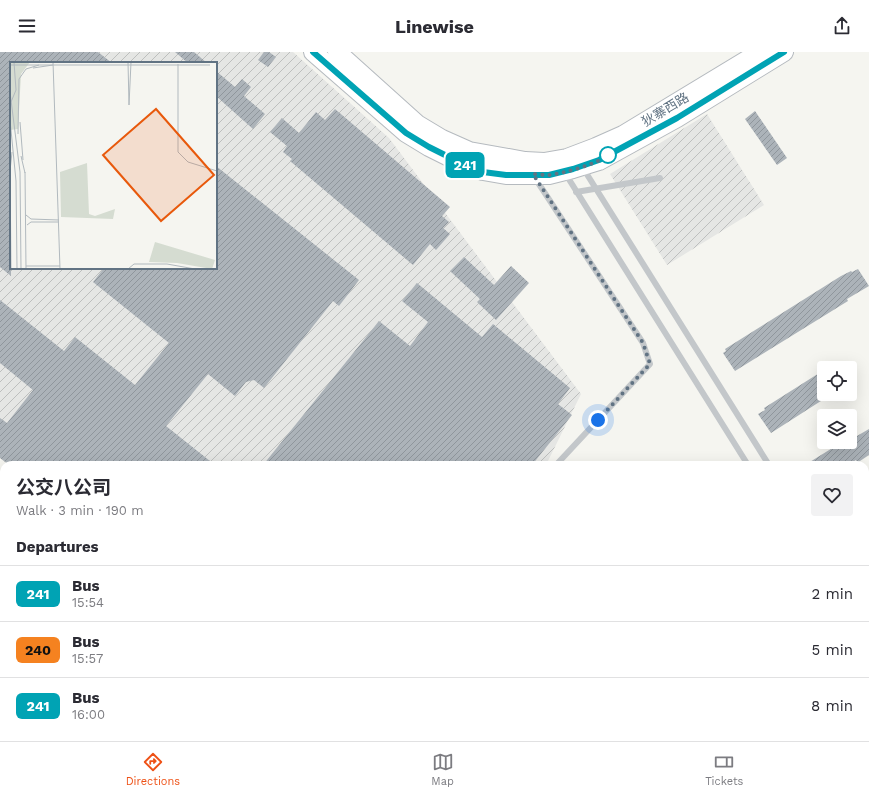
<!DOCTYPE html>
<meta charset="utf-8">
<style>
:root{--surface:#fff;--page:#f2f2f3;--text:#2b2b33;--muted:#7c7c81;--line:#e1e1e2;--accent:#ee5116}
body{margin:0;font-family:"Work Sans","Noto Sans SC",sans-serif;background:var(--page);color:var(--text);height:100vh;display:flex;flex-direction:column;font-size:15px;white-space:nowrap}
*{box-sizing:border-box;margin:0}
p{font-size:13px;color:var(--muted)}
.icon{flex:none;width:22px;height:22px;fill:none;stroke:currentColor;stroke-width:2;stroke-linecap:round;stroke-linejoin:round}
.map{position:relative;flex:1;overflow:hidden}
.panel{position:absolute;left:0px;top:409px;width:869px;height:280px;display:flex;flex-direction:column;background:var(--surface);border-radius:12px 12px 0 0;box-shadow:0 4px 16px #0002}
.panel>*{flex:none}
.badge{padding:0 8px;border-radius:6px;font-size:14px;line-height:26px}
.controls{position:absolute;left:817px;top:309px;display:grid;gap:8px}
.controls a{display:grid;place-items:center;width:40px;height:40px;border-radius:4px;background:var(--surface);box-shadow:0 4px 16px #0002;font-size:20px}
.you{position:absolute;width:20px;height:20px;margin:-10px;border:3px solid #fff;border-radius:50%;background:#1a73e8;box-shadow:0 0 0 6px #1a73e833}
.map>.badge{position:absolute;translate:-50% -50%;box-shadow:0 0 0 2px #fff}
h2{padding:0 16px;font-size:15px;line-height:36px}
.round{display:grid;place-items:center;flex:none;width:42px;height:42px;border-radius:4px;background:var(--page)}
.headline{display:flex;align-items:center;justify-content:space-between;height:68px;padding:0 16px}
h1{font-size:19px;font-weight:700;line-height:30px}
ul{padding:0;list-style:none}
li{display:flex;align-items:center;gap:12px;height:56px;padding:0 16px;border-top:1px solid var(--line)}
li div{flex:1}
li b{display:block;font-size:15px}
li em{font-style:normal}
li .badge{min-width:44px;font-weight:700;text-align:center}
header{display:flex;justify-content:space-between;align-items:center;height:52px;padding:0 16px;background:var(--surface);font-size:18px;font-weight:700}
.dock{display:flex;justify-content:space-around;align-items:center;height:56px;border-top:1px solid var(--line);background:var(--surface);font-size:11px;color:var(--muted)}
.dock a{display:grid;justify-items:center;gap:2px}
.dock .on{color:var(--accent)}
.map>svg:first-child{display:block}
</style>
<header><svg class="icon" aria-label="menu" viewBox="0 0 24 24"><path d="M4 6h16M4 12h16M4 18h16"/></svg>Linewise<svg class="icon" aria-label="share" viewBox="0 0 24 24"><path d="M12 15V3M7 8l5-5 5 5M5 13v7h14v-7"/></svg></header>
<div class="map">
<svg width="869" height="689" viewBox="0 0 869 689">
<defs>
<pattern id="industrial-furrows" width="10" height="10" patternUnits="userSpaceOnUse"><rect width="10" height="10" fill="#e5e6e4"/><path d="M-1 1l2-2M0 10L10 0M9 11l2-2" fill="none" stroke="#bdbfbe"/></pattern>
<pattern id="building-hatch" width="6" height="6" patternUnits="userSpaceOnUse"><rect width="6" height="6" fill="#acb3b9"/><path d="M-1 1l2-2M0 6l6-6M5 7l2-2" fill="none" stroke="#8f969c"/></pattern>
</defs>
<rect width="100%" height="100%" fill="#f5f5f0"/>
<!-- industrial -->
<g fill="url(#industrial-furrows)" fill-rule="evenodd">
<path d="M0,0H293L389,86L581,342L546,413H17L0,399ZM11,11H216V216H11Z"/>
<polygon points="707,62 764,153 667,213 610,122"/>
<polygon points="104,685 755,685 758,689 109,689"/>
</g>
<!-- building -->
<g fill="url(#building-hatch)">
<polygon points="0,0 98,0 112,11 11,11 11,224 0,215"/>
<polygon points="175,0 194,0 207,11 188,11"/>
<polygon points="264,0 269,0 276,5 268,15 258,8"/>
<polygon points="216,19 235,35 242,27 251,35 244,44 265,62 253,77 216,44"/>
<polygon points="335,57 450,155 442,164 449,170 443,176 450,182 436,198 430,192 413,213 290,109 292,107 283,100 287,94 270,80 282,66 299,81 316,60 325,68"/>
<polygon points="755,59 787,106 777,113 745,67"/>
<polygon points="216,114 359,228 339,254 333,249 264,336 254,328 246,330 235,344 208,322 166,374 215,413 9,413 0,406 0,366 7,371 33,338 0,311 0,248 64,299 75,285 135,333 169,291 93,230 104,216 216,216"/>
<polygon points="464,205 494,233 511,214 529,231 496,268 477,250 480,247 450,219"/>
<polygon points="858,217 869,234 847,247 848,249 735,319 723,301 726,299 725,297 841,224 851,219 852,220"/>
<polygon points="417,231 482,285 493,272 570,336 558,352 572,363 532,413 263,413 379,269 410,294 428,270 402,249"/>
<polygon points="824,318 824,347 771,381 758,362 765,358 764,356"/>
<polygon points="869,377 869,403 857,411 856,408 848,413 805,413 842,390 850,390 850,388"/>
</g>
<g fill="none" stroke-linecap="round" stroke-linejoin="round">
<defs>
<g id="secondary">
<polyline points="313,0 406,81 429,95 463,112 483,119 506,123 549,123 573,117 599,109 677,66 784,0"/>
<polyline points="337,0 417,72 442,87 469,99 525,109 544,110 567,106 596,95 623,83 760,0"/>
</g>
</defs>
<!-- secondary casing -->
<use href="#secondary" stroke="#b5babf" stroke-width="20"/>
<!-- service -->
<g stroke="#c3c7ca" stroke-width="6">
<polyline points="583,116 769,413"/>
<polyline points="565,121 748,413"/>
<polyline points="535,126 643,291 650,312 556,413"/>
<polyline points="576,140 660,126"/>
<polyline points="865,567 869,574"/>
<polyline points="865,600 869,607"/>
<polyline points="765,685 768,689"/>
</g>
<!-- minor -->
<polyline stroke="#c3c7ca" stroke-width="13" points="52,689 55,685"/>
<!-- secondary -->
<use href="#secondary" stroke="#fff" stroke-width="18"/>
</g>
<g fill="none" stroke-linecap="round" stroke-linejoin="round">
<defs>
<polyline id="line" points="313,0 406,81 429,95 463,112 483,120 506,123 549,123 573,117 599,108 677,66 784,0"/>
</defs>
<!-- line casing -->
<use href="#line" stroke="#fff" stroke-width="9"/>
<!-- line -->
<use href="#line" stroke="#00a3b4" stroke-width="6"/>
<!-- walk -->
<path stroke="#617383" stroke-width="4" stroke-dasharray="0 7.2" d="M598,368L650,312L643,291L533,122C538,122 544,123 549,123C564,121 598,112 608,103"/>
</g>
<!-- markers -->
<circle fill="#fff" stroke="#00a3b4" stroke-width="2" cx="608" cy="103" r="8"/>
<g text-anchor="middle" stroke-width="4" stroke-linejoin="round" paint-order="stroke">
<!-- street labels -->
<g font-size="13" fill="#617383" stroke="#fff">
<text transform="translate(665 57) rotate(-31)" y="5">狄寨西路</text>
</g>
</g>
<!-- overview -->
<g transform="translate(10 10)">
<rect width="207" height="207" fill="#f5f5f0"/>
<path d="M77,101L79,152L85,154L105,147L103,157L51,155L50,110ZM145,180L205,198L202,207L167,201L139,200Z" fill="#d5dcd1"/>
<path d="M0,0H20L11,12L8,67L0,68Z" fill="#d5dcd1"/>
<path fill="none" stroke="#b1b9be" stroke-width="1" d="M43,0L50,207M118,0L119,43L121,0M168,2V90L178,100L207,109M0,3H200M23,6L43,3M0,30L10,110L11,207M1,40L6,28L4,0M0,58L6,119L7,207M10,60L13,98M8,72L9,17L16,7L29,3M11,94L15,111M0,107L1,207M0,109L2,90M15,110L16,207M16,153L21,157L49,158M17,163L21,160H49M16,204H50M118,207L124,202H157L185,207M122,207H168"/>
<path fill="#e8590c" fill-opacity="0.15" stroke="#e8590c" stroke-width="2" d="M146,47L204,113L151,159L93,93Z"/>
<rect width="207" height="207" fill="none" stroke="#617383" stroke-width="2"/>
</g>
</svg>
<div class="controls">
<a><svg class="icon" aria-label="locate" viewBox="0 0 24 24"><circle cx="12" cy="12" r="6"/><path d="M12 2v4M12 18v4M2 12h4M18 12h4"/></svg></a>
<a><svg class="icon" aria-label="layers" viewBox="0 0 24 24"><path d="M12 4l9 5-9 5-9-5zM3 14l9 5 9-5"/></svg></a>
</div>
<div class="you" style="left:598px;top:368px"></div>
<b class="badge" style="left:465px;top:113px;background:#00a3b4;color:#fff">241</b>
<section class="panel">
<div class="headline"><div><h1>公交八公司</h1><p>Walk · 3 min · 190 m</p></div><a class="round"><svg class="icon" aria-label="heart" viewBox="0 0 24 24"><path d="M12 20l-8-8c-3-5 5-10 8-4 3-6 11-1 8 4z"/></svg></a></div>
<h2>Departures</h2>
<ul>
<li><span class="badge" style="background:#00a3b4;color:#fff">241</span><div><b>Bus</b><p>15:54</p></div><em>2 min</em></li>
<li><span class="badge" style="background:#f58220;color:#111">240</span><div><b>Bus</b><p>15:57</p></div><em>5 min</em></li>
<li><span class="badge" style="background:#00a3b4;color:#fff">241</span><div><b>Bus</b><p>16:00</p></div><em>8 min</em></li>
</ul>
</section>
</div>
<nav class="dock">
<a class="on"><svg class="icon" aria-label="directions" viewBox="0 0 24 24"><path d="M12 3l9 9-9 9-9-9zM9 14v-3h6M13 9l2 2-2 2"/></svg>Directions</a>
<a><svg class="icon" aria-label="map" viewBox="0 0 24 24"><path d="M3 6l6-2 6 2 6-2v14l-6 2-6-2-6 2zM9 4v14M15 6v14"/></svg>Map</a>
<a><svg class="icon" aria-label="tickets" viewBox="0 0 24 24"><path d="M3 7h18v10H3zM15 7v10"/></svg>Tickets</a>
</nav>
